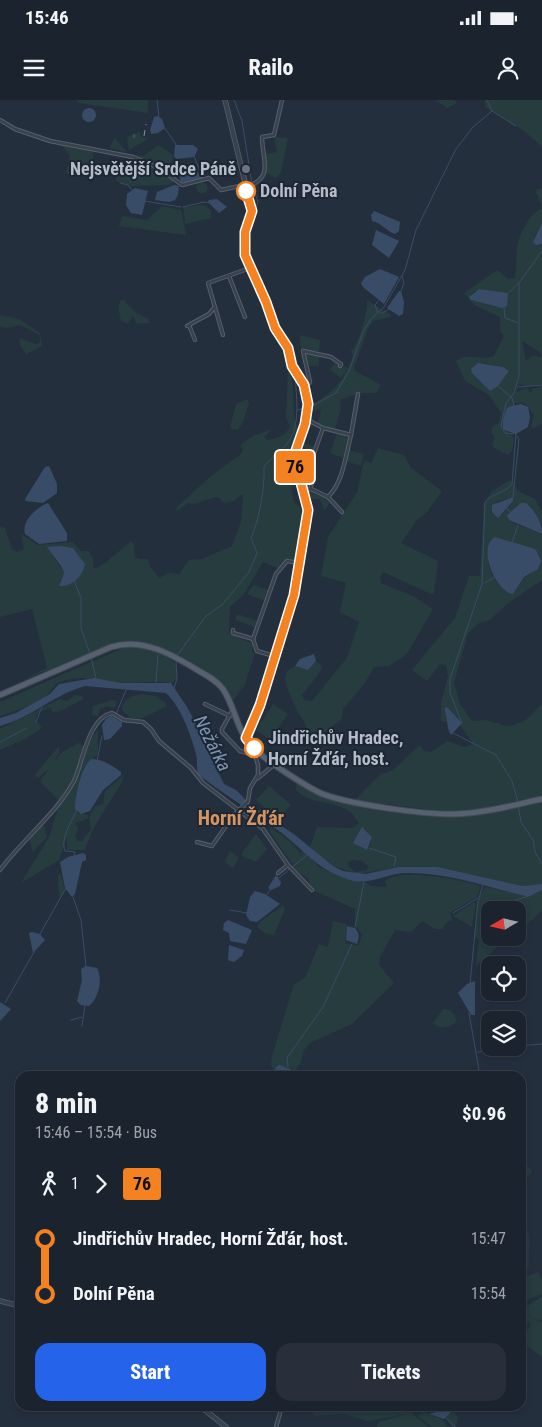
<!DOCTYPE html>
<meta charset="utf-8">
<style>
:root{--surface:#1b232e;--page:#282f3a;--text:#f1f3f6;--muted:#a0a4aa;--line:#39404a;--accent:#2563eb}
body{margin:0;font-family:"Roboto Condensed",sans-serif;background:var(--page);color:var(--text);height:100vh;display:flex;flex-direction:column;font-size:19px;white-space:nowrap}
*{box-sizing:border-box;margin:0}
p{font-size:16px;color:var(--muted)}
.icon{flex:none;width:28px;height:28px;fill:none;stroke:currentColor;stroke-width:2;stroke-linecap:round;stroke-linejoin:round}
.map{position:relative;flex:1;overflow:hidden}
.sheet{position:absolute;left:15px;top:971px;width:511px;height:340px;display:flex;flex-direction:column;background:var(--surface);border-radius:15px;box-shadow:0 2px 8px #0003,0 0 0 1px var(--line)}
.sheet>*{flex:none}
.badge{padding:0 10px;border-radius:4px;font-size:18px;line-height:32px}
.needle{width:32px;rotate:261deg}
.buttons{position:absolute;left:481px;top:801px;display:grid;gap:10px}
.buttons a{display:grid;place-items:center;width:45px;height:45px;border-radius:10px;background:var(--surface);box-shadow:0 2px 8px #0003,0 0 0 1px var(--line);font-size:25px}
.map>.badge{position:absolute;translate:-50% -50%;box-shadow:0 0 0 2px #fff}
.legs{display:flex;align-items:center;gap:8px;height:55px;padding:0 20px;font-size:16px}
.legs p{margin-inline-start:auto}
.headline{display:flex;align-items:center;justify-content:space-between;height:85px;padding:0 20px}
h1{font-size:28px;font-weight:800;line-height:38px}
.action{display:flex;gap:10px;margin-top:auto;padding:10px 20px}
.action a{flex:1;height:58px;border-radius:15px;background:var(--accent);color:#fff;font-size:20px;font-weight:800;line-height:58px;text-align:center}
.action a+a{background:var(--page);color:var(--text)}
ul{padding:0 20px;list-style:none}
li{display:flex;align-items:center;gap:18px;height:55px;font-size:19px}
li i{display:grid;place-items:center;width:8px;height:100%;margin:0 6px;background:currentColor}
li i::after{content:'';width:12px;height:12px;margin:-6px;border:4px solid;border-radius:50%;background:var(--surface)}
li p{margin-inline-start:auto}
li:first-child i{background:linear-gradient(#0000 50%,currentColor 0)}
li:last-child i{background:linear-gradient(currentColor 50%,#0000 0)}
.status{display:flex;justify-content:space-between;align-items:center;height:35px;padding:0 25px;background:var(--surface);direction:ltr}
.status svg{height:14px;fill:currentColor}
header{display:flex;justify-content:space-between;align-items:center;height:65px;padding:0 20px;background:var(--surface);font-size:22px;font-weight:800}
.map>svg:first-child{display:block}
</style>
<div class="status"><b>15:46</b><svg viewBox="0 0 49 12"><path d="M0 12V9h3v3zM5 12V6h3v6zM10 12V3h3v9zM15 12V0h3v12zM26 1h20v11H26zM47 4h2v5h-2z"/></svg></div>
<header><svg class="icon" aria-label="menu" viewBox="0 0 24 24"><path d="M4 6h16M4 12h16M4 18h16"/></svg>Railo<svg class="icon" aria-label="person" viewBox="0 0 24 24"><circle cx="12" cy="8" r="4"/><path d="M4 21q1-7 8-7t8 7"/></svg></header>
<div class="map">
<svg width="542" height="1327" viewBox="0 0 542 1327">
<rect width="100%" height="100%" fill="#242f3e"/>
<!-- green -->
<g fill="#263c3f" fill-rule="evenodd">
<polygon points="77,0 148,0 148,13 79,3"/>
<polygon points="436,0 454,0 457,3 447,8"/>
<polygon points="485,0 542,0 542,47 523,30 485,7"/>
<polygon points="140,32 141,36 148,39 129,50 127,37"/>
<polygon points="274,37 288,38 281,72 276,78 266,73 265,54 277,52"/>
<polygon points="115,38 127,52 109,48"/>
<path d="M52,43L93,50L94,67C87,78 77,77 66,73L70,56L63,47Z"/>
<polygon points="158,45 173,55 172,62 176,79 163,69 133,55 143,56"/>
<polygon points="130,56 161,71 174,82 169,85 131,86 116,81 116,78"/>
<circle cx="202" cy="88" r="5.5"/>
<path d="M537,89H542V123L534,138L539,146L542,144V284L528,286L519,284L516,292L526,288L531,293L533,289L542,286V324L533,328L531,326L534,315L524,303H515L514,306L508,307L502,324L507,332L512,334L514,340L512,351L508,355L494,348L492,345L495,337L491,333L492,328L496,324L498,325L501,313L489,295L465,281L456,261C469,252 480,261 494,256L504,236L500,231V217L474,205L464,193L497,170L508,179L515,178C518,150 513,143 530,118C533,113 539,111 542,107L536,92ZM479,189L508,193L496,207L471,200V193ZM522,241L541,253V257L532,256L526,261ZM483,263L503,267L509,271L498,286L483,283L480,279Z"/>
<polygon points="204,105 211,110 211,118 185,124 183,107"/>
<polygon points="162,106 181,110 186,135 119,126 122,116 147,120"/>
<polygon points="121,200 124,200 136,213 149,219 149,223 137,224 133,216 128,224 121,221 118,206"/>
<path d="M367,200L391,215V217L373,221L368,229L354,267L355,271L381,285L376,293H359L340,300L341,308L335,329L318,324L321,309L310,312V306C333,292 344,282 353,256L351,251C359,245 368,210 367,200Z"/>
<polygon points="0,215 19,219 40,233 42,246 26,254 20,245 19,238 36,244 40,243 40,235 20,225 7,228 0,226"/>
<polygon points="300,235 320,240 319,252 302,249 300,245"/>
<polygon points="305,252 319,255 319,266 309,266"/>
<polygon points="335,262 341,268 342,265 348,268 341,278 330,270"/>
<path d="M288,269C298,288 289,311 299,331L283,360L295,370L298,382L291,387L294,402L306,413L298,461L286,459L282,470L263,462L244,494L230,507L229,533L253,544L252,552L255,553L244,587L242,588L233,601L230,600L206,573L168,550L130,542L111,545L15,583L47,568L32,509L0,517V427L5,428L12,449L17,452L24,449L21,434L38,445L73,442L81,451H89L93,459L94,469L104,464L131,441L134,444L135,457L139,459H148L150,466L159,478L168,473L179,474L189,460L202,459L232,446L241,422L243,395H241L234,401L224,403L221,399L216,397L194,404L188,403L176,412L177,407L212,375L241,354L243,350L240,345L253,336L272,329L264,337L267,340C277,339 285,336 290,327L286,317ZM48,447L73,448L85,464L84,467L59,483L64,473Z"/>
<polygon points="247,299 249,303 243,322 238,330 232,329 230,327 236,304"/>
<polygon points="337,333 346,336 348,339 343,358 330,353"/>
<polygon points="303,342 314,347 311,356 301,355 305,350"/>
<polygon points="378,348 404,355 411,368 442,391 427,412 417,420 401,443 438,461 434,493 431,494 383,472 380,477 381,483 413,496 433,509 407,554 389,566 374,567 364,584 343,609 341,620 311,642 308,639 305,623 297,611 288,590 285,579 287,571 295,566 304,569 316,561 322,566 320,572 302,595 304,600 312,601 347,558 359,522 340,512 346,483 321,476 328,437 357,392 364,361 371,363"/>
<polygon points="349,350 364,354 361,366 346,361"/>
<path d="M510,380L514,382L518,391L535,399L542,412V425L535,412H510L507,415L513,423L542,434V480L507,504L490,520L479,523L468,533L454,583L460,604L472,621L486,620L506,626L514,625L526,620L542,604V697L487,708L448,712L355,700L381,674L393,670L420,645L424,651L431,652L448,641L464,647L471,645L472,642L460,625L462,623L447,607L444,608L449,617L448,622L441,621V603L448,576L446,565L440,564L427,581L412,570L455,518L469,476H480L484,403L492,391ZM510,398L512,403L500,415L496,402ZM495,437L512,443L531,474L524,477L515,492L499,485C485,465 486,459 495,437Z"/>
<polygon points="312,392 324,397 330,403 324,410 320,399 309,399 308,394"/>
<polygon points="253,485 269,490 265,501 247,494"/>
<polygon points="237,514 258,521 255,527 235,520"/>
<path d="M143,547L159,551L176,564L177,580L171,583C155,580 140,583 124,583C100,582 85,573 59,582C53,585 53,589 49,593C40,603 13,612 0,616V602L123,548Z"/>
<path d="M141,594L155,596L166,603V607L140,619L130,618L122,610C122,599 131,596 141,594Z"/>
<polygon points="75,595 82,596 84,599 60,611 53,612 50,607 38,613 35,618 42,628 25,639 0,650 0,629 60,599 67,601"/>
<polygon points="113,600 117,602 114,608 107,606 100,609 98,616 92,615 93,606"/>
<polygon points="273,604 288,614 270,640 256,630"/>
<polygon points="98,629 98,654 87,663 76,697 76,713 88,715 88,719 75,723 78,728 75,737 78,741 82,741 91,729 89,717 95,706 103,704 105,691 124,675 122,682 93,729 85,750 67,750 67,737 59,760 21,783 49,737 60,702 40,681 49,669 38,678 35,676 37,672 59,646 59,653 53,663 62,652 78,643 86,647"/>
<path d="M296,682L323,696L448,716L542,701V784L522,786L438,767H398L358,774L333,766L310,747L317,727L352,728L359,723C345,696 314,709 296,690ZM365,728L372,737L369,749L354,741ZM352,760L362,761L368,766L367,770L355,772L349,767L348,763Z"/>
<polygon points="269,686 291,705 278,719 256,700"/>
<polygon points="44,726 47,737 33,752 29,738 39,727"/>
<path d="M270,727L292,743L301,754L302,749L319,767L336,775L350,780L365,782L372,786L387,787L385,781C398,767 462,780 479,785L480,789L477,797L450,813L452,820L447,822L442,829H435L422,821L411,832L395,830L380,857L379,865L394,883L352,924L310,943L304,950L300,964L295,971L288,967H275L277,976H271L273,968L271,966L272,956L294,884L305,878L319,844L328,847L333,821L347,824L345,843L358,846L362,835L355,825V809L312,790L308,778L297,771L270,732Z"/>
<polygon points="256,734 267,749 256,762 242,756 242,753"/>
<polygon points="230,751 239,758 233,768 225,762"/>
<polygon points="61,774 65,792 59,797 58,775"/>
<path d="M486,787L525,796L542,790V811L518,832V810H490V838H508L476,866L479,839L474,837C476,821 474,799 486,787Z"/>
<polygon points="474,802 476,804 472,827 453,816"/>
<polygon points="283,805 285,809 274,835 265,833 257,827 260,822"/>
<path d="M443,909C453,909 454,914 457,922C448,927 442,931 433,923Z"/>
<polygon points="521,1061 531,1069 532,1073 528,1076 521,1077"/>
<path d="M528,1131C531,1144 528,1155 529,1168L525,1173L522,1152L524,1134Z"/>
<polygon points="538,1172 542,1180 542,1194 521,1202 521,1179"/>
<polygon points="542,1196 542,1220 532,1219 542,1222 542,1257 522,1242 531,1223 521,1222 521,1210"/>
<polygon points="313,1306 406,1306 416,1317 429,1327 377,1327 379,1322 407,1314 368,1321 344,1314 315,1316 312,1312"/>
<polygon points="451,1308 458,1317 456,1327 452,1327 446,1318"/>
<polygon points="424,1312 443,1320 448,1327 432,1327 417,1316"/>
</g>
<!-- water -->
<g fill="#394c67">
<circle cx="89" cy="15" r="7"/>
<polygon points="157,16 162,19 165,28 158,33 151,34 150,30 154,17"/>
<polygon points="175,45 193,45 198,49 194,57 176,59 174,56"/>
<polygon points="190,64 203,78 188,83 181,82 179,75"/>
<polygon points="174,85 179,86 178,95 175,100 169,102 155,100 157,92"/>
<polygon points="135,88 148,91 142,115 131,113 126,105 127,94"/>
<polygon points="217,99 227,107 219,113 208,102 209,100"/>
<path d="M374,111L400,122L399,131L395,134C386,131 382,123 372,121L371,115Z"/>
<polygon points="542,123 542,144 536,145 533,142"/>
<polygon points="376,130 399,141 389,158 372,145"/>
<polygon points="380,169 399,177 384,204 363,187 361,183 365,177"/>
<polygon points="479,189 508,193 507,206 502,208 471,200 469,197"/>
<polygon points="399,191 401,191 404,202 403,214 399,216 387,208"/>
<polygon points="478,263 503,267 509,271 498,286 490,291 472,273 471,269"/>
<path d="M521,304L528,307L530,317L528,327L516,334L504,330C501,324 504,313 508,307Z"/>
<polygon points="49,366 57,384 57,393 43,403 26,401 25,399 45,367"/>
<polygon points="513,397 513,401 498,418 492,412 492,405"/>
<path d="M48,403L67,433V441L39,444L25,434C21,421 37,407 48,403Z"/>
<path d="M521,403H526C535,411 542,421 542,434L509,420L507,415Z"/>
<path d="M495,437L532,448L536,450L541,461L538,469L524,477L513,494C495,491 477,447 495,437Z"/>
<path d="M60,446L73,448L85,464C83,476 72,487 59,486L64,473L61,466L47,447Z"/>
<polygon points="314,554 316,561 308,570 295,566 300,559"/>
<path d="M94,578L121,583H171L187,607L210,650L213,662L224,684L236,690L252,706L295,735L333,766L343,771L366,774L398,767H438L522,786L542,784V790L530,796H525C487,787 449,773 409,773C389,772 370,786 350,780C316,770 305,750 279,731C252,711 224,695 198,674C196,668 198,661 196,654C191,635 181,607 166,593L85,586C55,594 31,618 0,626V618L16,613L50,594L59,584Z"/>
<path d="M447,607L462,623L451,635C446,627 448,617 444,608Z"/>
<polygon points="111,616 122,622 122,626 110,639 104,640 102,625 106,619"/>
<path d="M91,659C101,658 113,666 121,672V675L103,690L90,711L81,714L75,709C75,697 81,667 91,659Z"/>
<polygon points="362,727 372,737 367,750 353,743"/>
<polygon points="83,753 86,755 86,760 82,762 75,794 72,797 65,788 60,762 68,757"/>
<polygon points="276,775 281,782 280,786 271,790 268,788"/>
<polygon points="255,791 265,794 280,804 257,822 250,821 246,815 250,797"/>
<polygon points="228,820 252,830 246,844 230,841 229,833 223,830 224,823"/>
<path d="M347,826L355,828C360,834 359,837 357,844L346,840Z"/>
<polygon points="32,832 40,834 45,840 33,853 29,833"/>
<polygon points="229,845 244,850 242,856 234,862 228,860"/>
<path d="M86,866L97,868C103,879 99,898 89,906L81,905L77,901L82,880L81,869Z"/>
<polygon points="475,881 475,915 471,915 458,893 467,884"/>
<polygon points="0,902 11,909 0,921"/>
<polygon points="279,965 291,969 291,976 277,976 275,968"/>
<polygon points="449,1309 450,1313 444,1319 429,1314"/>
</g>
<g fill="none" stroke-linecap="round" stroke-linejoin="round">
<!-- stream -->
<g stroke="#394c67" stroke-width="1">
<polyline points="157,0 159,17"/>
<polyline points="234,0 242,21 252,84 258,102 247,135 248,154 253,169"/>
<polyline points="487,0 492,11"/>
<polyline points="164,27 177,46"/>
<polyline points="194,56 201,74"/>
<polyline points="120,83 128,85 132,90"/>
<polyline points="144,101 181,107"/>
<polyline points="183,107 204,102 209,103"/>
<path d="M255,172C264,190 271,208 278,226C285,242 290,242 293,262"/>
<polyline points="401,191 404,183 402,176"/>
<polyline points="509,193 518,183"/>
<polyline points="504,207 505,218 519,223"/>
<polyline points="378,213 375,205 378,201"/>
<polyline points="380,213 383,213 389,209"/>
<polyline points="498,286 512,298 514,306"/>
<polyline points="518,287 542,285"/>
<polyline points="310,307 336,293 349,271 363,232 371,219 384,207 405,170 416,130 456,49 473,27 492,11 516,26"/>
<polyline points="297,310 306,308"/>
<polyline points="513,397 519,339 517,336"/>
<polyline points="505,407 510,412"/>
<polyline points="512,443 518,425"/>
<polyline points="74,480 81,498 81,528 90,554"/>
<polyline points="484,483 494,478"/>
<polyline points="91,557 96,578"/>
<path d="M176,557L206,516L223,504L249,472L257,453L251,438C259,421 265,387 264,367C269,359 279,353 286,345C302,326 296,297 295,273"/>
<polyline points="156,582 158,555"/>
<polyline points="174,588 177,579 176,561"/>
<polyline points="114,619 126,590"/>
<polyline points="36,622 42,607"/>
<path d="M462,623L450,593V579L482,484L485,402C493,393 505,393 512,384L516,334L505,333L501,326L506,303L514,293L519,276V183L542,151"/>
<polyline points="453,633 496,655 512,681 518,702"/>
<polyline points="0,642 27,628"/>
<polyline points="97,661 102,636"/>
<polyline points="518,705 521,722 533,740 535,752 542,764"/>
<polyline points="369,748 396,757 394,767"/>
<path d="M74,756L75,752L65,751C60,738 72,721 77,710"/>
<polyline points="279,778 307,755"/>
<polyline points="266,796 271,789"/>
<polyline points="73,797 81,820 86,866"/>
<polyline points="230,810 247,813"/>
<polyline points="505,810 512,801 529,796"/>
<polyline points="453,813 478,798"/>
<polyline points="355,827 364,782"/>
<polyline points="40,834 66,788"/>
<polyline points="470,884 478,801 484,782"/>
<polyline points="5,903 34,852"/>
<polyline points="469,913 480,976"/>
<polyline points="71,920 82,917"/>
<polyline points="82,926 85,905"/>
<polyline points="518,946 542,944"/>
<polyline points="478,952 507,948"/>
<polyline points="288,967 287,958 323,907 352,844"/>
<polyline points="439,1306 442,1311"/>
<polyline points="445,1317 455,1327"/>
</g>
<!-- canal -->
<polyline stroke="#394c67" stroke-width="2.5" points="134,35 134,37"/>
<!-- ferry -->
<polyline stroke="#7c92b1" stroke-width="1" stroke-dasharray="6 5" stroke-linecap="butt" points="144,36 146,24"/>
<defs>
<g id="minor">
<polyline points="0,20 15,29 50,41 133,57 159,68 182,85 209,78 221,90 244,85"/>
<path d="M246,87C275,78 262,60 262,37L274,35L282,0"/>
<polyline points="229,176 245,217"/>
<polyline points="189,225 195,240"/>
<polyline points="187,226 209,214 214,208"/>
<polyline points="223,235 208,183 250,168"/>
<polyline points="305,288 310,282 303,251 331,257 341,264 340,266"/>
<path d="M306,319L323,328L351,335C346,354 343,383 328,397"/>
<polyline points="351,335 358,294"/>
<polyline points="311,389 313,356 323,328"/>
<polyline points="303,392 311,389 328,397 342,412"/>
<polyline points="233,530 233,533 253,539"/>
<polyline points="274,556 257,551 253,539 276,474 287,461 299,463"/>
<polyline points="205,604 230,616"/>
<polyline points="232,611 222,629 222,632 240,651 255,655"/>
<polyline points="258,678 275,664"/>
<polyline points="197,742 212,746 233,716 248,701 250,688 258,675 258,665 254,652"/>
<path d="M0,770C23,739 56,714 74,681C83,662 88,618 112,613L124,620L143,622L151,629L159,641L191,668L203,683L263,729L288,765L312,790"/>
<polyline points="278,773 288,765"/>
<polyline points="276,1327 282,1306"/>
</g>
<g id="tertiary">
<polyline points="225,0 251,107 245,132 245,155 266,202 275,228 288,248 292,266 303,285 308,304 305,324 294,356 307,410 294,495 260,605 246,638"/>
<polyline points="0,1201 20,1206"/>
<polyline points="200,1306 226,1327"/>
</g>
<path id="primary" d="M0,595L111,547C143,537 173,555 199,571C208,576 217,581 223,589C235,607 237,631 252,647C265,660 301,683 318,692C343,704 427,715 456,714C485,713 514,705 542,699"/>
</defs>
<!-- minor casing -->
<use href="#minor" stroke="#565f6c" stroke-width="4.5"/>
<!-- tertiary casing -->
<use href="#tertiary" stroke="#565f6c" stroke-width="5.5"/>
<!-- primary casing -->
<use href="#primary" stroke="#414a57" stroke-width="7"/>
<!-- minor -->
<use href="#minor" stroke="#38414e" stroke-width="2.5"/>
<!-- tertiary -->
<use href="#tertiary" stroke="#38414e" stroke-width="4"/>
<!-- primary -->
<use href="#primary" stroke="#56606e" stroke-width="5"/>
</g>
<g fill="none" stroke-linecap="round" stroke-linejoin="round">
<defs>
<polyline id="line-1" points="246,91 252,111 245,132 245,155 266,202 275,228 288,248 292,266 304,285 308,304 305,324 294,356 308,410 294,495 260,605 246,638 254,648"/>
</defs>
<!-- line-1 casing -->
<use href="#line-1" stroke="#fff" stroke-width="11"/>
<!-- line-1 -->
<use href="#line-1" stroke="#f58220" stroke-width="8"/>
</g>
<!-- markers -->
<circle fill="#6b7280" stroke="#1d2633" stroke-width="2" cx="246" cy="69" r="5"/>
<g fill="#fff" stroke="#f58220" stroke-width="2.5">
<circle cx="246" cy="91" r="9"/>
<circle cx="254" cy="648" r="9"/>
</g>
<g text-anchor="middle" stroke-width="4" stroke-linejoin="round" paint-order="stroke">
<!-- poi labels -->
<g font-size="18" font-weight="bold" fill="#b4bcc9" stroke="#1d2633" text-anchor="end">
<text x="236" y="75">Nejsvětější Srdce Páně</text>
</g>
<!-- stop labels -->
<g font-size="18" font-weight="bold" fill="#b4bcc9" stroke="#1d2633" text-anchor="start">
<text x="260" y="97">Dolní Pěna</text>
<text x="268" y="644">Jindřichův Hradec,<tspan x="268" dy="21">Horní Žďár, host.</tspan></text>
</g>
<!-- water labels -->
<g font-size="19" font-style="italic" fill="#7c92b1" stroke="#1d2633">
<text transform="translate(213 643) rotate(63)" y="7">Nežárka</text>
</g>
<!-- quarter labels -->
<g font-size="20" font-weight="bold" fill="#d59563" stroke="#1d2633">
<text x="241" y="725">Horní Žďár</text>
</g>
</g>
</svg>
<div class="buttons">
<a><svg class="needle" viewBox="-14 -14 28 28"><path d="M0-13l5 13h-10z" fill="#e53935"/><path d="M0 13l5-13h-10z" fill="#a0a4aa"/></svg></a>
<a><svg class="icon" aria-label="locate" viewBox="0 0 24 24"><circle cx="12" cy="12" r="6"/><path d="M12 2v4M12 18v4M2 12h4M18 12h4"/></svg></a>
<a><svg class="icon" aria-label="layers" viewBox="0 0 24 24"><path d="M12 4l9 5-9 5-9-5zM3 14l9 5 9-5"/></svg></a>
</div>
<b class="badge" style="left:295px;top:367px;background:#f58220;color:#111">76</b>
<section class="sheet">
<div class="headline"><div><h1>8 min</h1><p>15:46 – 15:54 · Bus</p></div><b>$0.96</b></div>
<div class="legs"><svg class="icon" aria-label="walk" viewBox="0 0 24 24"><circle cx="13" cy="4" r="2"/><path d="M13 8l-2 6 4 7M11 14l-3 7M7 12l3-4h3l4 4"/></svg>1<svg class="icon" aria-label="forward" viewBox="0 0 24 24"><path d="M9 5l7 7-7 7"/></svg><b class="badge" style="background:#f58220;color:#111">76</b></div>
<ul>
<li><i style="color:#f58220"></i><b>Jindřichův Hradec, Horní Žďár, host.</b><p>15:47</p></li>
<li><i style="color:#f58220"></i><b>Dolní Pěna</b><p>15:54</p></li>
</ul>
<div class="action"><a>Start</a><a>Tickets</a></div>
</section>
</div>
